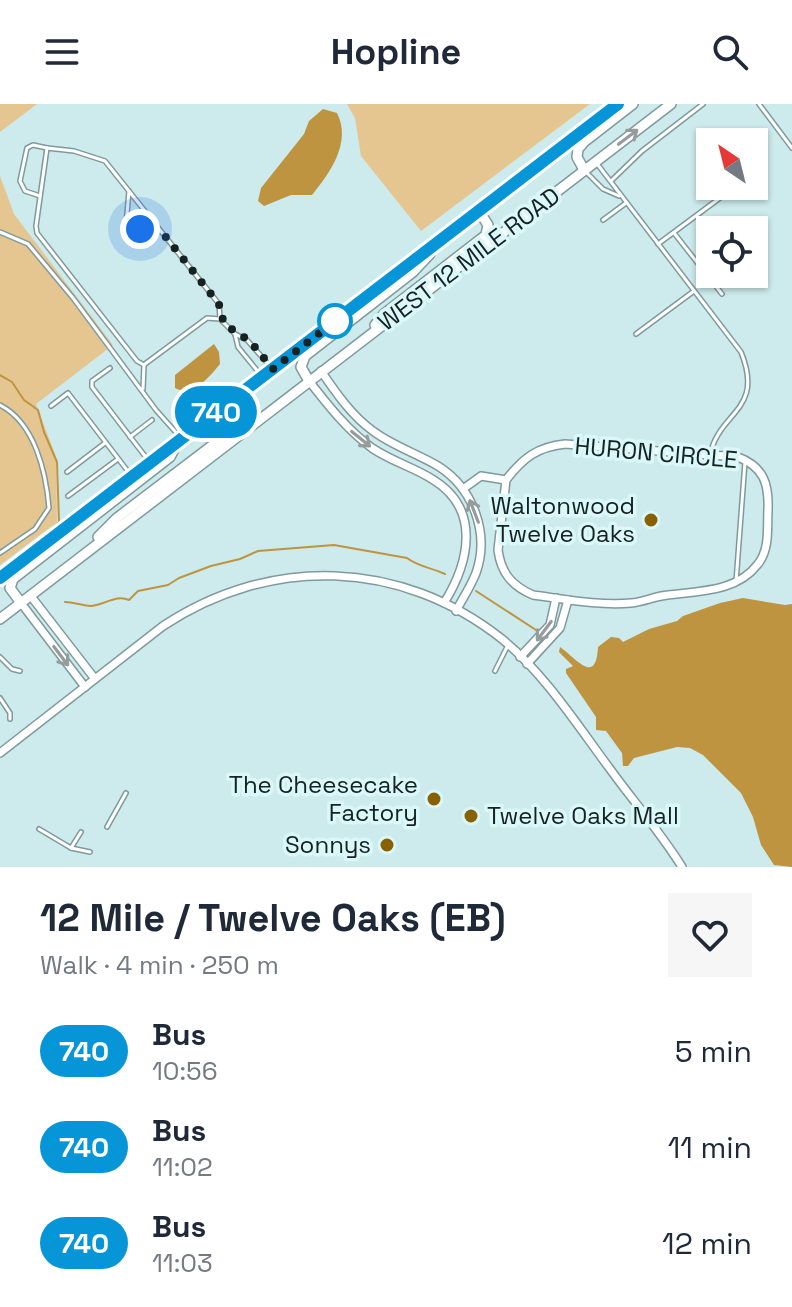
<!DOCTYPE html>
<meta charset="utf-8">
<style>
:root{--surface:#fff;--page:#f6f6f7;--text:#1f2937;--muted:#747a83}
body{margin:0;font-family:"Space Grotesk",sans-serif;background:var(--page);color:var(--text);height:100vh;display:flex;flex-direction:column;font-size:30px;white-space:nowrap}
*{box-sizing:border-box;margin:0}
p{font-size:26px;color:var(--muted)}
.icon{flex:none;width:44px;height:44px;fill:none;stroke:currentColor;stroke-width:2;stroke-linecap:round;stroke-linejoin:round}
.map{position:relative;height:763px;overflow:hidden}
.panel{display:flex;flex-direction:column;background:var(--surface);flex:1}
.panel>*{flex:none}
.badge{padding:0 16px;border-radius:26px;font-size:28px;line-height:52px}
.needle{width:52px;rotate:325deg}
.controls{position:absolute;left:696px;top:24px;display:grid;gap:16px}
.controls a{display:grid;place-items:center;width:72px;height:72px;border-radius:0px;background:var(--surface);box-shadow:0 2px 6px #0004;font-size:40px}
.you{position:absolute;width:40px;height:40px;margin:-20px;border:6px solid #fff;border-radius:50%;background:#1a73e8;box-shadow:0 0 0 12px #1a73e833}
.map>.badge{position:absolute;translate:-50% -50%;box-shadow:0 0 0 4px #fff}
.round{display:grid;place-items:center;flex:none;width:84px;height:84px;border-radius:0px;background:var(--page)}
.overview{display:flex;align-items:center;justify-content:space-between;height:136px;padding:0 40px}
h1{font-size:38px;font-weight:800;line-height:60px}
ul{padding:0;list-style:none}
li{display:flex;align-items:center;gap:24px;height:96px;padding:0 40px}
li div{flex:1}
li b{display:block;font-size:30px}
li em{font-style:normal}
li .badge{min-width:88px;font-weight:700;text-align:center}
header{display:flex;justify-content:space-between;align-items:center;height:104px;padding:0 40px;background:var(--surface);font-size:36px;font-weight:800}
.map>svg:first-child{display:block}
</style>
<header><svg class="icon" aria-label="menu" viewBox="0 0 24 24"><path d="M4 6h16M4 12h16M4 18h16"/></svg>Hopline<svg class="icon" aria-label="search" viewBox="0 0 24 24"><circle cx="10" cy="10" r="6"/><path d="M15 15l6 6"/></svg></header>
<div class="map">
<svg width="792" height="763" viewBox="0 0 792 763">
<rect width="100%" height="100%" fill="#cdeaec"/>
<!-- green -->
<g fill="#e5c691">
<polygon points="0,0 37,0 0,28"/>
<polygon points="347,0 590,0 421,127 361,52 355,14"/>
<polygon points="0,72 14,110 113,241 36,300 56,353 57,418 0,461"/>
</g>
<!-- water -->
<g fill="#bf9441">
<path d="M323,5L337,9C352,38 330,69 312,91H291L264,102L258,97L261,84L304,30L309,17Z"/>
<path d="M214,240L219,248L220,260C209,273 193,294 175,284V271Z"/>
<path d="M743,494L785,501L792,500V763L774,761L761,741L753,713L741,689L703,651L690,644L677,643L634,654L628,662H623L622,649L606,627L596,626V613L566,569V565L573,562L559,548L560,543C577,555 596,582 598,543L611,533L619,534L623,538L649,525L677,517L683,512L720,499Z"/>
</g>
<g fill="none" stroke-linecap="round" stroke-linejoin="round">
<!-- stream -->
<g stroke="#bf9441" stroke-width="2">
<polyline points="0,271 12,278 24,296 38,306 44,328 57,358 59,418 27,446"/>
<polyline points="476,487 536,526"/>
<path d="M65,498C74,498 83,502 91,502C105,501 116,490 129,496L138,487L168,481L179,474L211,462L240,455L258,447L334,441L407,454C417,462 432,464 445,470"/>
</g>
<defs>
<g id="lane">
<polyline points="759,0 792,44"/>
<path d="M598,61L741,248C765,307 719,307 710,351"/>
<polyline points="754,68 763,62"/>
<polyline points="587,69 603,85 619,92"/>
<polyline points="611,77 642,47 703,0"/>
<polyline points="129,87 126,121 131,125"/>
<polyline points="40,92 25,87 20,77 27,44 33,41 47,44"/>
<polyline points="603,116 626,99"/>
<polyline points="140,125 160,127"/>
<polyline points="0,128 28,140 73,194 156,306 180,333"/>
<polyline points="674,129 722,190"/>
<polyline points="658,140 736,82"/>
<polyline points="636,230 694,187"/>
<polyline points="145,260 207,214 220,215 235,230"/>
<polyline points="144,261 137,257 37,129 36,122 47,44 74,47 105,57 219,200 220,215"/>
<polyline points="110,264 92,277 92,283 148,356"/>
<polyline points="260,270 238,243 235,230 247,236 270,262"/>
<polyline points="143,285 144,261"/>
<path d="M0,301C35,319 46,368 49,404L35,425L0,449"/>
<polyline points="51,302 68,289 130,370"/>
<polyline points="130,333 152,316"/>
<polyline points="67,368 105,339"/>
<polyline points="68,392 118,355"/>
<polyline points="736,478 745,358"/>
<polyline points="0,553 12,565 20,567"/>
<polyline points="495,567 508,541"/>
<polyline points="0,594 10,609 10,615"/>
<polyline points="107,723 126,689"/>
<polyline points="39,725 71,744 81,728"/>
<polyline points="71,744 90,748"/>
</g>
<g id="street">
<path d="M321,267C336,289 352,312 373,327C393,342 416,349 438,362C473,384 490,429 476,469C471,482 463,494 456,507"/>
<path d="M309,277C328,301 347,326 372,344C391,357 413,363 432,375C482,405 469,459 444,499"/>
<path d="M463,385L481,372L506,376C523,354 537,343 565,340L738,353C764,363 769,380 768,406C767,424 770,445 758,460C737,488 699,487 668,491C655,492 644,498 631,499C600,502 564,495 533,491C512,482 501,469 498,446L506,376"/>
<polyline points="30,491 95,575"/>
<polyline points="21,499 85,583"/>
<polyline points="520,553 550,521 556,494"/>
<polyline points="527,560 560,524 568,496"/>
<path d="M0,649L163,522C270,451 401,455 502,535C544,569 578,622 610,665C634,698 661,729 682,763"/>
</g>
<g id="secondary">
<polyline points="584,66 577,53 578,45 584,38 633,0"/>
<polyline points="375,221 384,210 486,131 488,121 479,107"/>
<polyline points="309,277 301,263 305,252 413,168 430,150"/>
<polyline points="98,433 117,414 243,318 246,308 236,293"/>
<polyline points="0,474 618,0"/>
<polyline points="21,499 10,484 13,475 170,353 177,340"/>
<polyline points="0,515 671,0"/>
</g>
</defs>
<!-- lane casing -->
<use href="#lane" stroke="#7f9a9c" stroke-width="6"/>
<!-- street casing -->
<use href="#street" stroke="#7f9a9c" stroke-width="10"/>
<!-- secondary casing -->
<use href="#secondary" stroke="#7f9a9c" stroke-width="12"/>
<!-- lane -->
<use href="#lane" stroke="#fff" stroke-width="3"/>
<!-- street -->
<use href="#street" stroke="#fff" stroke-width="7"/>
<!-- secondary -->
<use href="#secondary" stroke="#fff" stroke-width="9"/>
</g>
<!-- one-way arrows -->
<defs><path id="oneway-shaft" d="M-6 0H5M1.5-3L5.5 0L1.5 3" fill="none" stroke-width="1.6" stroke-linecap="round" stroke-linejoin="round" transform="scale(2)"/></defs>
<g stroke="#969b9c">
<use href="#oneway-shaft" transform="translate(628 33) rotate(-37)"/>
<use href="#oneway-shaft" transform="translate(361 335) rotate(39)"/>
<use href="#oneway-shaft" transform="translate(474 407) rotate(-111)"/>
<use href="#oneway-shaft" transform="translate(544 527) rotate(127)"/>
<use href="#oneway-shaft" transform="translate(61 552) rotate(53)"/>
</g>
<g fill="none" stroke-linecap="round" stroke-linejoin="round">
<defs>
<polyline id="line" points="0,474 618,0"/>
</defs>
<!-- line casing -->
<use href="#line" stroke="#fff" stroke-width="18"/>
<!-- line -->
<use href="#line" stroke="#0696d7" stroke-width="12"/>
<!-- walk -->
<path stroke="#162122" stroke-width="8" stroke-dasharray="0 14.4" d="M140,125L161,127L219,200C222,227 234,223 251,239C259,247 265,256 273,265L335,217"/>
</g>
<!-- markers -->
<circle fill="#fff" stroke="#0696d7" stroke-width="4" cx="335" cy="217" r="16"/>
<g fill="#886100" stroke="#daf7f9" stroke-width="3">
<circle cx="651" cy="416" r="8"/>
<circle cx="434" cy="695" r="8"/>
<circle cx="471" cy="712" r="8"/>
<circle cx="387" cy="741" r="8"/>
</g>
<g text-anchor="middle" stroke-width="7" stroke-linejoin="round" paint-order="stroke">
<!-- street labels -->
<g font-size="24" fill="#162122" stroke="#daf7f9">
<text transform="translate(469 155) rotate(-37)" y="8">WEST 12 MILE ROAD</text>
<text transform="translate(656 349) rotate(5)" y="8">HURON CIRCLE</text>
</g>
<!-- poi labels -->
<g font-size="24" fill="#162122" stroke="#daf7f9" text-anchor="end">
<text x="635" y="410">Waltonwood<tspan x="635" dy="28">Twelve Oaks</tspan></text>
<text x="418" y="689">The Cheesecake<tspan x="418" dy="28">Factory</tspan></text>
<text x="487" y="720" text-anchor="start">Twelve Oaks Mall</text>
<text x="371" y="749">Sonnys</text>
</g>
</g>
</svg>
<div class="controls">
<a><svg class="needle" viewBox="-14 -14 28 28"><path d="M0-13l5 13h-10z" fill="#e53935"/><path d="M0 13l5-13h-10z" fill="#747a83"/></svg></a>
<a><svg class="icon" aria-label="locate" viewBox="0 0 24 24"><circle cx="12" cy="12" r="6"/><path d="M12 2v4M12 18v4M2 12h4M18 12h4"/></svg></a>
</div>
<div class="you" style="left:140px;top:125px"></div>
<b class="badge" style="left:216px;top:308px;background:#0696d7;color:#fff">740</b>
</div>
<section class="panel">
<div class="overview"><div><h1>12 Mile / Twelve Oaks (EB)</h1><p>Walk · 4 min · 250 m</p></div><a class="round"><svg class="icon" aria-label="heart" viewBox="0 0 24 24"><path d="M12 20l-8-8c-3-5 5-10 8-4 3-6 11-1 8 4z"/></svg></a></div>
<ul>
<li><span class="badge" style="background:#0696d7;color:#fff">740</span><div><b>Bus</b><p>10:56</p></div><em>5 min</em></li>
<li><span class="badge" style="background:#0696d7;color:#fff">740</span><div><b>Bus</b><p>11:02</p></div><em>11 min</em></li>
<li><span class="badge" style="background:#0696d7;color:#fff">740</span><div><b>Bus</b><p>11:03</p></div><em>12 min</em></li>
</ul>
</section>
